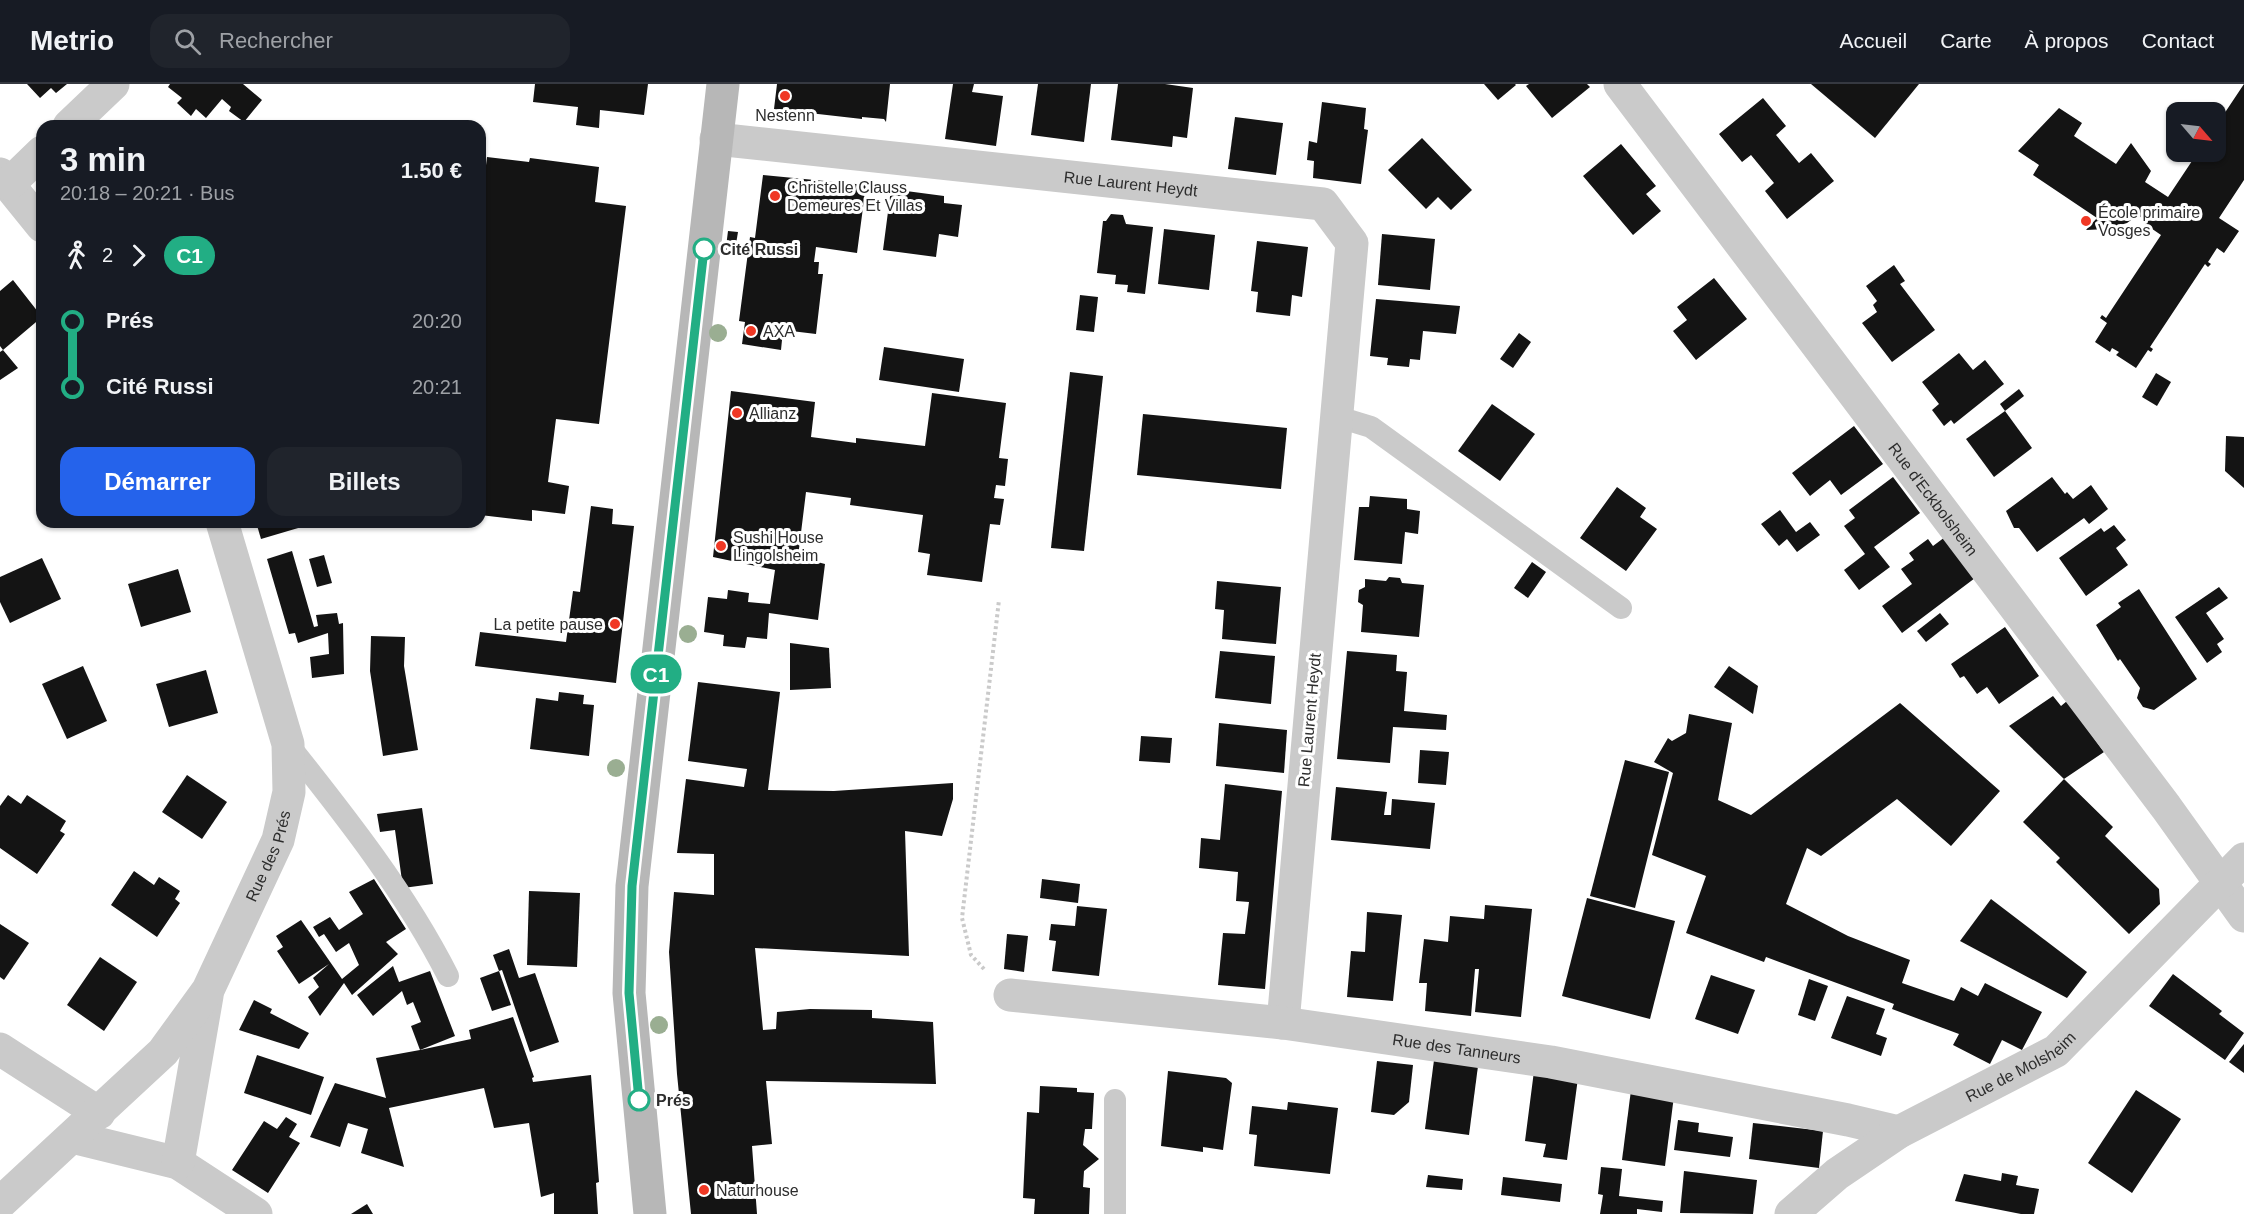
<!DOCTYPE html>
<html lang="fr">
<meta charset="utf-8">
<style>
:root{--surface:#171b24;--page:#20242c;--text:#f1f3f6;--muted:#9ea1a6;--line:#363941;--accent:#2563eb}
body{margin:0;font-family:Helvetica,sans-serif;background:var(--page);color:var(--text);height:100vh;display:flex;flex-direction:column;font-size:22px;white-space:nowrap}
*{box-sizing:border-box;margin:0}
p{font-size:20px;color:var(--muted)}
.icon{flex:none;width:33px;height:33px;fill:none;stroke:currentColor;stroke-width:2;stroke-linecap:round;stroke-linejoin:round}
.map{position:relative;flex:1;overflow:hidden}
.side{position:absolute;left:36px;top:36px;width:450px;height:408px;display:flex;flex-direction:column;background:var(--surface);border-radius:18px;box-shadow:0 2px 4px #0004}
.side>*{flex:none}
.badge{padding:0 12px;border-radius:20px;font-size:21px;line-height:39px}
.needle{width:39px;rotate:118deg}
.controls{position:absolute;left:2166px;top:18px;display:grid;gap:12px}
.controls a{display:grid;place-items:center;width:60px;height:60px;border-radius:12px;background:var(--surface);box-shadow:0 2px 4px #0004;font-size:30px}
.map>.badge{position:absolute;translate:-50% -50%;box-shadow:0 0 0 3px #fff}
.legs{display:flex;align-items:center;gap:9px;height:66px;padding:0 24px;font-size:20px}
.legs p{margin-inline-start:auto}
.headline{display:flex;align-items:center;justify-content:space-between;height:102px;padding:0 24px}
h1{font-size:33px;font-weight:700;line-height:45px}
.primary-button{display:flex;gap:12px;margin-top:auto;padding:12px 24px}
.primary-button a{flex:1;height:69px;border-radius:18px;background:var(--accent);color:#fff;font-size:24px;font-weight:700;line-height:69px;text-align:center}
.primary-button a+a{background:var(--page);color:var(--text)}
ul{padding:0 24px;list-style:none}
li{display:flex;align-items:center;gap:21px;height:66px;font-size:22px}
li i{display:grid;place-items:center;width:9px;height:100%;margin:0 8px;background:currentColor}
li i::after{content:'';width:15px;height:15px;margin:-8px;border:4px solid;border-radius:50%;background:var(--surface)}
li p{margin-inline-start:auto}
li:first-child i{background:linear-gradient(#0000 50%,currentColor 0)}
li:last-child i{background:linear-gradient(currentColor 50%,#0000 0)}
header{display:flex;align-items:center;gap:36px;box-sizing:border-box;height:84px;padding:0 30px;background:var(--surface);border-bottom:2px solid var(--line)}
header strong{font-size:28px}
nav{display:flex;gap:33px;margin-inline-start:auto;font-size:21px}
.search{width:420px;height:54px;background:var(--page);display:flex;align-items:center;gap:15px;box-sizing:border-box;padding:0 21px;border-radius:18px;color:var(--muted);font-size:22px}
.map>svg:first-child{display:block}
</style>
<header>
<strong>Metrio</strong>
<div class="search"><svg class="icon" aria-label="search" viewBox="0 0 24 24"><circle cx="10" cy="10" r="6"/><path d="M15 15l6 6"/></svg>Rechercher</div>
<nav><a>Accueil</a><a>Carte</a><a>À propos</a><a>Contact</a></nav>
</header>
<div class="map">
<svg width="2244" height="1130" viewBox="0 0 2244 1130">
<rect width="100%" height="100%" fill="#fff"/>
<!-- building -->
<g fill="#141414">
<polygon points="27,0 67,0 56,9 51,4 40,14"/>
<polygon points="170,0 243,0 262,16 244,38 229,27 231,23 222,15 206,34 196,25 191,32 177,19 182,14 168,3"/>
<polygon points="535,0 648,0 644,31 600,26 599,44 576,41 578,23 533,18"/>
<polygon points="777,0 890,0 886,38 884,35 862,33 862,35 774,25"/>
<polygon points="953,0 974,0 972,8 1003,12 996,62 945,55"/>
<polygon points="1038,0 1091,0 1084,58 1031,51"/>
<polygon points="1118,0 1165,0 1193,4 1187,54 1173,52 1172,63 1111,56"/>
<polygon points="1484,0 1515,0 1516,1 1498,16"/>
<polygon points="1529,0 1587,0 1590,3 1552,34 1526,2"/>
<polygon points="1811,0 1919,0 1875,54"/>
<polygon points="2244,0 2244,96 2219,134 2239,147 2224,169 2217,164 2208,178 2211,180 2208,183 2205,180 2150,263 2153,265 2151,268 2148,266 2136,284 2116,271 2119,268 2112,264 2110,268 2095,258 2107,239 2100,234 2102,231 2106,234 2161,151 2145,140 2147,138 2138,131 2127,139 2107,145 2086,146 2097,134 2033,91 2039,81 2018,67 2059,24 2082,39 2074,52 2116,80 2131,59 2151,87 2145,98 2168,113 2198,68 2216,68 2216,42"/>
<polygon points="1763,14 1786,42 1776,51 1799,79 1811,69 1834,97 1787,135 1765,107 1774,99 1751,71 1742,78 1719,50"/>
<polygon points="1322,18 1366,24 1364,45 1368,46 1361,100 1313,94 1314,77 1307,76 1309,57 1317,59"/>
<polygon points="1235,33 1283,39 1276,91 1228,85"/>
<polygon points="1422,54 1472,106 1451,126 1438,113 1426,125 1388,86"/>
<polygon points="1621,60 1656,102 1646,110 1661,127 1633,151 1583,92"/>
<polygon points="487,73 529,78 530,74 599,83 595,118 626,122 599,340 556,335 548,398 569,402 565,430 532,426 532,437 480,431 480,130"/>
<polygon points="763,91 866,101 857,169 816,163 814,178 819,178 818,190 823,190 816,250 783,246 781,266 742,260 745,238 739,237 750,153 755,154"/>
<polygon points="891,105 944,112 944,119 962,121 958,153 939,150 936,173 883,166"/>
<polygon points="1111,130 1123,131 1126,140 1153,143 1145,210 1127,208 1128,201 1115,200 1116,191 1097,189 1103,137 1106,137"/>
<polygon points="1164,145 1215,151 1209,206 1158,200"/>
<polygon points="728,147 738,148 734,172 725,171"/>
<polygon points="1382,150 1435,155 1430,206 1378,201"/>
<polygon points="1257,157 1308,163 1302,213 1292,211 1290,232 1256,228 1258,208 1251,207"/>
<polygon points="1894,181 1905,197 1900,200 1935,246 1892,278 1862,239 1877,228 1873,221 1877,217 1866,202"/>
<polygon points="1714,194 1747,235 1696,276 1673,247 1687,236 1677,223"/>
<polygon points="13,196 42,233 3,266 18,284 0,296 0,268 3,266 0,262 0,207"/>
<polygon points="1080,211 1098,213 1094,248 1076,246"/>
<polygon points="1376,215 1460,222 1456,250 1423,247 1420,276 1410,275 1409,283 1387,281 1388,274 1370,272"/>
<polygon points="1519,249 1531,258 1513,284 1500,275"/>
<polygon points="884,263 964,275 959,308 879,296"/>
<polygon points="1959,269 1973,286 1985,276 2004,300 1954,340 1951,336 1944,342 1932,326 1939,320 1922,298"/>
<polygon points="1070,288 1103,292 1084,467 1051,464"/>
<polygon points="2156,289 2171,298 2157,322 2142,313"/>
<polygon points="2019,305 2024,312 2005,327 2000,320"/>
<polygon points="731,307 815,318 811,353 856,359 856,354 925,362 932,309 1006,319 999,374 1008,375 1005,402 996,401 994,414 1004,415 1000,441 990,440 982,498 927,491 930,470 918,468 923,431 850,421 851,414 806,408 798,473 825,480 818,536 769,529 767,555 747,553 745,564 723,562 724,551 704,548 708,513 727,515 728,506 749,509 748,518 770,520 775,486 713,473"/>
<polygon points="1492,320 1535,350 1500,397 1458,367"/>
<polygon points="2005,327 2032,364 1994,393 1966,355"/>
<polygon points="1143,330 1287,344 1281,405 1137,391"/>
<polygon points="1854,342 1883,380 1841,411 1830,396 1810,412 1792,389"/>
<polygon points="2226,352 2244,353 2244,404 2225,387"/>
<polygon points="1893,393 1920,429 1874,463 1890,483 1859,506 1844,486 1865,470 1844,442 1855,434 1849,426"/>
<polygon points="2052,393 2065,410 2067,408 2073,415 2091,401 2108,425 2089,440 2084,434 2037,468 2019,444 2014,444 2006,427"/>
<polygon points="1617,403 1646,424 1640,433 1657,445 1626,487 1580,454"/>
<polygon points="1370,412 1407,415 1407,425 1420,427 1418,450 1405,448 1402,480 1354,476 1359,423 1369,423"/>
<polygon points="591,422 613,425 612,440 634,442 616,599 475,582 480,548 566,558 573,507 580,508"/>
<polygon points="1780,426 1796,448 1810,438 1820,451 1797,468 1787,455 1779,462 1761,440"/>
<polygon points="256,438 314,438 315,439 261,455"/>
<polygon points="2114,441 2126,456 2116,464 2128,481 2086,512 2059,474 2101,444 2104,448"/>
<polygon points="1949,450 1979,491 1902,549 1882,522 1912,500 1901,485 1914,476 1909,469 1928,455 1933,462"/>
<polygon points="292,467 314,543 318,542 316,531 337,529 339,540 343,539 344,590 312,594 310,573 329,570 328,549 298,559 295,549 289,550 267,475"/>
<polygon points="324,471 332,499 317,503 309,475"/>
<polygon points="42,474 61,515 10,539 0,518 0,493"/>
<polygon points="1532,478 1546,488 1528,514 1514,504"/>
<polygon points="178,485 191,528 141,543 128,500"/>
<polygon points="1389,493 1400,494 1402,499 1424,501 1419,553 1361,548 1363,521 1358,518 1359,506 1365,503 1365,495 1386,497"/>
<polygon points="1217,497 1281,503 1276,560 1222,555 1224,526 1215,525"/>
<polygon points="2219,503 2228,514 2206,529 2224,555 2217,560 2222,568 2207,579 2175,533"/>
<polygon points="2139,505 2197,595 2154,626 2143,623 2137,614 2140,604 2120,575 2118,577 2096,541 2121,523 2118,519"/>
<polygon points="1940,529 1949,540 1926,558 1917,547"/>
<polygon points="2005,543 2039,592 1999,620 1987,603 1977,610 1964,592 1960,594 1951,580"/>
<polygon points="371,552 405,553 404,582 418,666 383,672 370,587"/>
<polygon points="790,559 829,564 831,604 790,606"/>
<polygon points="1220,567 1275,572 1271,620 1215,614"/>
<polygon points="1347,567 1397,571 1396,587 1407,588 1404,627 1447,631 1446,646 1393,643 1390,679 1337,675"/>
<polygon points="83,582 107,637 67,655 42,600"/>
<polygon points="1729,582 1758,602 1753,630 1714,603"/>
<polygon points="206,586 218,629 169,643 156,600"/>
<polygon points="698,598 780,608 768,706 834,707 953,699 953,715 942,752 905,747 909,872 755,864 763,946 776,945 777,928 810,925 872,926 872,934 933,938 936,1000 766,997 772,1060 752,1062 757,1130 691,1130 677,990 669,868 674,808 714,811 714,770 677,769 686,695 744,703 747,685 688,677"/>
<polygon points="559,608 584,611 583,620 594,621 589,672 530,665 536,614 558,617"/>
<polygon points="2053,612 2061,622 2067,617 2104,668 2064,695 2009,642"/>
<polygon points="1900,619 2000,707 1951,762 1897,715 1821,772 1807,764 1786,820 1848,852 1910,876 1902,899 1954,917 1961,903 1978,912 1985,899 2042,928 2022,966 2002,956 1990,980 1953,961 1959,950 1892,925 1894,920 1766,873 1764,878 1686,849 1706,792 1652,771 1673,689 1654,678 1668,654 1672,657 1686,649 1689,630 1732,639 1718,716 1751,731"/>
<polygon points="1219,639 1287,646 1284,689 1216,682"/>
<polygon points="1141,652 1172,654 1170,679 1139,677"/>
<polygon points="1420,666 1449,668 1446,701 1418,699"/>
<polygon points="1625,676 1669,688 1635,824 1590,812"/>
<polygon points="187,691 227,718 202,755 162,728"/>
<polygon points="2064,695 2113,743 2105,752 2159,805 2160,820 2129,850 2056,778 2060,774 2023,738"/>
<polygon points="1225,700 1282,707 1265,905 1218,901 1223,849 1245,850 1249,818 1236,817 1238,788 1199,784 1201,754 1220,756"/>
<polygon points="1336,703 1387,708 1384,731 1391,731 1392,715 1435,719 1430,765 1331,756"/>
<polygon points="8,711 21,720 27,711 66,737 60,747 65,750 37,790 0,764 0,722"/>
<polygon points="422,724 433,800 403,804 395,746 380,748 377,730"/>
<polygon points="134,787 154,801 159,793 180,807 175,815 180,819 157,853 111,821"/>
<polygon points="374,795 406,845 386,858 398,870 352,911 344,899 320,932 308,913 319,903 313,894 329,880 299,900 277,867 283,863 276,852 301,836 342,895 359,881 349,859 336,868 324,850 319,853 313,843 330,833 339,846 363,830 349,808"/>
<polygon points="1042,795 1080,800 1078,819 1040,814"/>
<polygon points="529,807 580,809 577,883 527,881"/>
<polygon points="1587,814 1675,837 1650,935 1562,912"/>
<polygon points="1991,815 2087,888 2067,914 1960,857"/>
<polygon points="1485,821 1532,825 1521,933 1475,928 1479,885 1475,885 1471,932 1425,927 1427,899 1419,899 1424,855 1448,858 1450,832 1484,835"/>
<polygon points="1077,822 1107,825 1099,892 1052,887 1056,857 1049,856 1051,840 1075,842"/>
<polygon points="1367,828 1402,831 1393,917 1347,913 1351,867 1365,868"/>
<polygon points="0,840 29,859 4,896 0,893"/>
<polygon points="1007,850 1028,852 1024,888 1004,885"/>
<polygon points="509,865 519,894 535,889 559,958 530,968 502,886 499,887 493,871"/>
<polygon points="100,873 137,898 104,947 67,921"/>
<polygon points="393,882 399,898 430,887 455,952 420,966 471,955 469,946 513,933 534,993 532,994 533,998 591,991 599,1098 596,1099 598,1130 554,1130 554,1109 541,1113 529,1039 494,1044 484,1004 389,1024 404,1083 361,1069 368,1045 348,1039 340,1063 310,1053 335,999 386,1014 376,974 420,966 411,942 421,938 413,918 407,921 402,907 373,932 357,911"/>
<polygon points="499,887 511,921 492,927 480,894"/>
<polygon points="2173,890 2222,927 2219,930 2244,949 2225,976 2149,922"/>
<polygon points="1711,891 1755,906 1738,950 1695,935"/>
<polygon points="1809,895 1828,902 1815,937 1798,931"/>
<polygon points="1847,912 1885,925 1876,950 1887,954 1881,972 1831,954"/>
<polygon points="254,916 272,925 270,929 309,949 299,965 239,946"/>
<polygon points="2244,960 2244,989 2229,978"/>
<polygon points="257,971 324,993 311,1031 244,1009"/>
<polygon points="1434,976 1478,982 1469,1051 1425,1045"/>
<polygon points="1377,977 1413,981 1409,1018 1394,1031 1371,1028"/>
<polygon points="1168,987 1226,994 1232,999 1223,1066 1203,1063 1203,1068 1161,1062"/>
<polygon points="1534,987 1578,994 1567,1076 1543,1073 1546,1060 1525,1057"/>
<polygon points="1040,1002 1077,1004 1077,1008 1094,1009 1092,1045 1085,1045 1083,1061 1099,1075 1084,1087 1083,1103 1090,1104 1089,1130 1034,1130 1035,1115 1023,1114 1027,1028 1039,1029"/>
<polygon points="1631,1006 1674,1012 1665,1082 1622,1076"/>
<polygon points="2136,1006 2181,1035 2132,1109 2088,1079"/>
<polygon points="1288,1018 1338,1024 1330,1090 1254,1082 1257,1051 1249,1050 1252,1022 1287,1026"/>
<polygon points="286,1033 297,1040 289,1053 300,1059 268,1109 232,1086 264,1037 277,1045"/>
<polygon points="1678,1036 1699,1039 1698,1048 1733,1053 1730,1073 1674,1066"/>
<polygon points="1753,1039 1823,1047 1819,1084 1749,1075"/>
<polygon points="1601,1083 1622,1085 1619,1112 1663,1117 1662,1128 1637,1125 1637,1130 1600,1130 1603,1111 1598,1110"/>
<polygon points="1684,1087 1757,1096 1753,1130 1680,1129"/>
<polygon points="2002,1089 2018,1092 2016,1101 2039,1105 2034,1130 2021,1130 1955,1117 1964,1090 2001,1097"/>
<polygon points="1428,1091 1463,1095 1462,1106 1426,1103"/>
<polygon points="1503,1093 1562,1100 1560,1118 1501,1111"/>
<polygon points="367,1120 373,1130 351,1130"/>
</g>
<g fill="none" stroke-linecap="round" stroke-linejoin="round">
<!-- path -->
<polyline stroke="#cacaca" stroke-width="4" stroke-dasharray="3 3" stroke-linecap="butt" points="984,885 971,871 962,834 999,516"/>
<!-- lane -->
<g stroke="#cacaca" stroke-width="22">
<polyline points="1335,332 1371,343 1621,524"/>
<path d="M288,660C346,733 406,809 448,892"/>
<polyline points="1115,1130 1115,1016"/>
</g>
<!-- street -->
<g stroke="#cacaca" stroke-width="33">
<path id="s1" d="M1620,0L2166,723L2244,832"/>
<polyline points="69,42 113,0"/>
<path id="s2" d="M716,55L1323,120L1352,159L1283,939"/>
<polyline points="0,90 42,142"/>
<polyline points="9,100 42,68"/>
<path id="s3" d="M1010,911L1283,939L1551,978L1848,1036L1899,1048"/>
<polyline points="0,965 99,1029"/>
<polyline points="72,1053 178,1079 256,1130"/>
<polyline points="178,1079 207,912"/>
<path id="s4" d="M0,1119L163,968L208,906L278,756L289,708L288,660L222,438"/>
<path id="s5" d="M1791,1130L1837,1090L1899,1048L2056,967L2244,775"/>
</g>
<!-- secondary -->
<polyline stroke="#b7b7b7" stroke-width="33" points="650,1130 629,909 632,802 723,0"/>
</g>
<!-- trees -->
<g fill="#9aae92">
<circle cx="718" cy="249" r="9"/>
<circle cx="688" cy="550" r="9"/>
<circle cx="616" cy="684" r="9"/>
<circle cx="659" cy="941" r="9"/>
</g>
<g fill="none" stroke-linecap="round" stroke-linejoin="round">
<defs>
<polyline id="line-1" points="639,1016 629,909 632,802 704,165"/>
</defs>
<!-- line-1 casing -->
<use href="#line-1" stroke="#fff" stroke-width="14"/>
<!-- line-1 -->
<use href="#line-1" stroke="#22ae84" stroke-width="9"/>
</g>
<!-- markers -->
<g fill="#f03824" stroke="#fff" stroke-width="2">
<circle cx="785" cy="12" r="6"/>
<circle cx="775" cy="112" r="6"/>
<circle cx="2086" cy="137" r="6"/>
<circle cx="751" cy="247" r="6"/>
<circle cx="737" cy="329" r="6"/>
<circle cx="721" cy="462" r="6"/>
<circle cx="615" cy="540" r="6"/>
<circle cx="704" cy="1106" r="6"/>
</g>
<g fill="#fff" stroke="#22ae84" stroke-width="3">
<circle cx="704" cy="165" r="10"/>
<circle cx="639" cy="1016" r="10"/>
</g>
<g text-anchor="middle" stroke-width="6" stroke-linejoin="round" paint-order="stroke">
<!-- poi labels -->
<g font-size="16" fill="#2d2d2d" stroke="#fff" text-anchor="start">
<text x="785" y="37" text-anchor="middle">Nestenn</text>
<text x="787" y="109">Christelle Clauss<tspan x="787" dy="18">Demeures Et Villas</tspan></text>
<text x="2098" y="134">École primaire<tspan x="2098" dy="18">Vosges</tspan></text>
<text x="763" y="253">AXA</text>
<text x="749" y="335">Allianz</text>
<text x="733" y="459">Sushi House<tspan x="733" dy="18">Lingolsheim</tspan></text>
<text x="603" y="546" text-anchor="end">La petite pause</text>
<text x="716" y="1112">Naturhouse</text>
</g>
<!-- street labels -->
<g font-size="16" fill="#2d2d2d" stroke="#fff">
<text dy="6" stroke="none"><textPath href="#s2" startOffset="417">Rue Laurent Heydt</textPath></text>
<text dy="6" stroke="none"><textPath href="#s1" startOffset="520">Rue d'Eckbolsheim</textPath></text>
<text transform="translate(1309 636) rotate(-85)" y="6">Rue Laurent Heydt</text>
<text dy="6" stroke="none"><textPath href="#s4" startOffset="446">Rue des Prés</textPath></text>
<text dy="6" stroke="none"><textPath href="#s3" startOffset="450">Rue des Tanneurs</textPath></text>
<text dy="6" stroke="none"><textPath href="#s5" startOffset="274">Rue de Molsheim</textPath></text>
</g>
<!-- stop labels -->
<g font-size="16" font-weight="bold" fill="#2d2d2d" stroke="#fff" text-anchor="start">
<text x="720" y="171">Cité Russi</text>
<text x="656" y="1022">Prés</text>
</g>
</g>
</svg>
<div class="controls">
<a><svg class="needle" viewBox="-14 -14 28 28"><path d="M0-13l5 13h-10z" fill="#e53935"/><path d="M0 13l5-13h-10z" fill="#9ea1a6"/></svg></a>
</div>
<b class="badge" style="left:656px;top:590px;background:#22ae84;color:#fff">C1</b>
<section class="side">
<div class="headline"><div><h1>3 min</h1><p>20:18 – 20:21 · Bus</p></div><b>1.50 €</b></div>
<div class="legs"><svg class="icon" aria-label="walk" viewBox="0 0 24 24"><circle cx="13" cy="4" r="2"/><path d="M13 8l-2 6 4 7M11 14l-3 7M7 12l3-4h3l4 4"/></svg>2<svg class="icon" aria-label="forward" viewBox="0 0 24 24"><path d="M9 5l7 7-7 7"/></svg><b class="badge" style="background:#22ae84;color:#fff">C1</b></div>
<ul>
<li><i style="color:#22ae84"></i><b>Prés</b><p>20:20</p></li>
<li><i style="color:#22ae84"></i><b>Cité Russi</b><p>20:21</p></li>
</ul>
<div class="primary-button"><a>Démarrer</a><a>Billets</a></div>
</section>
</div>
